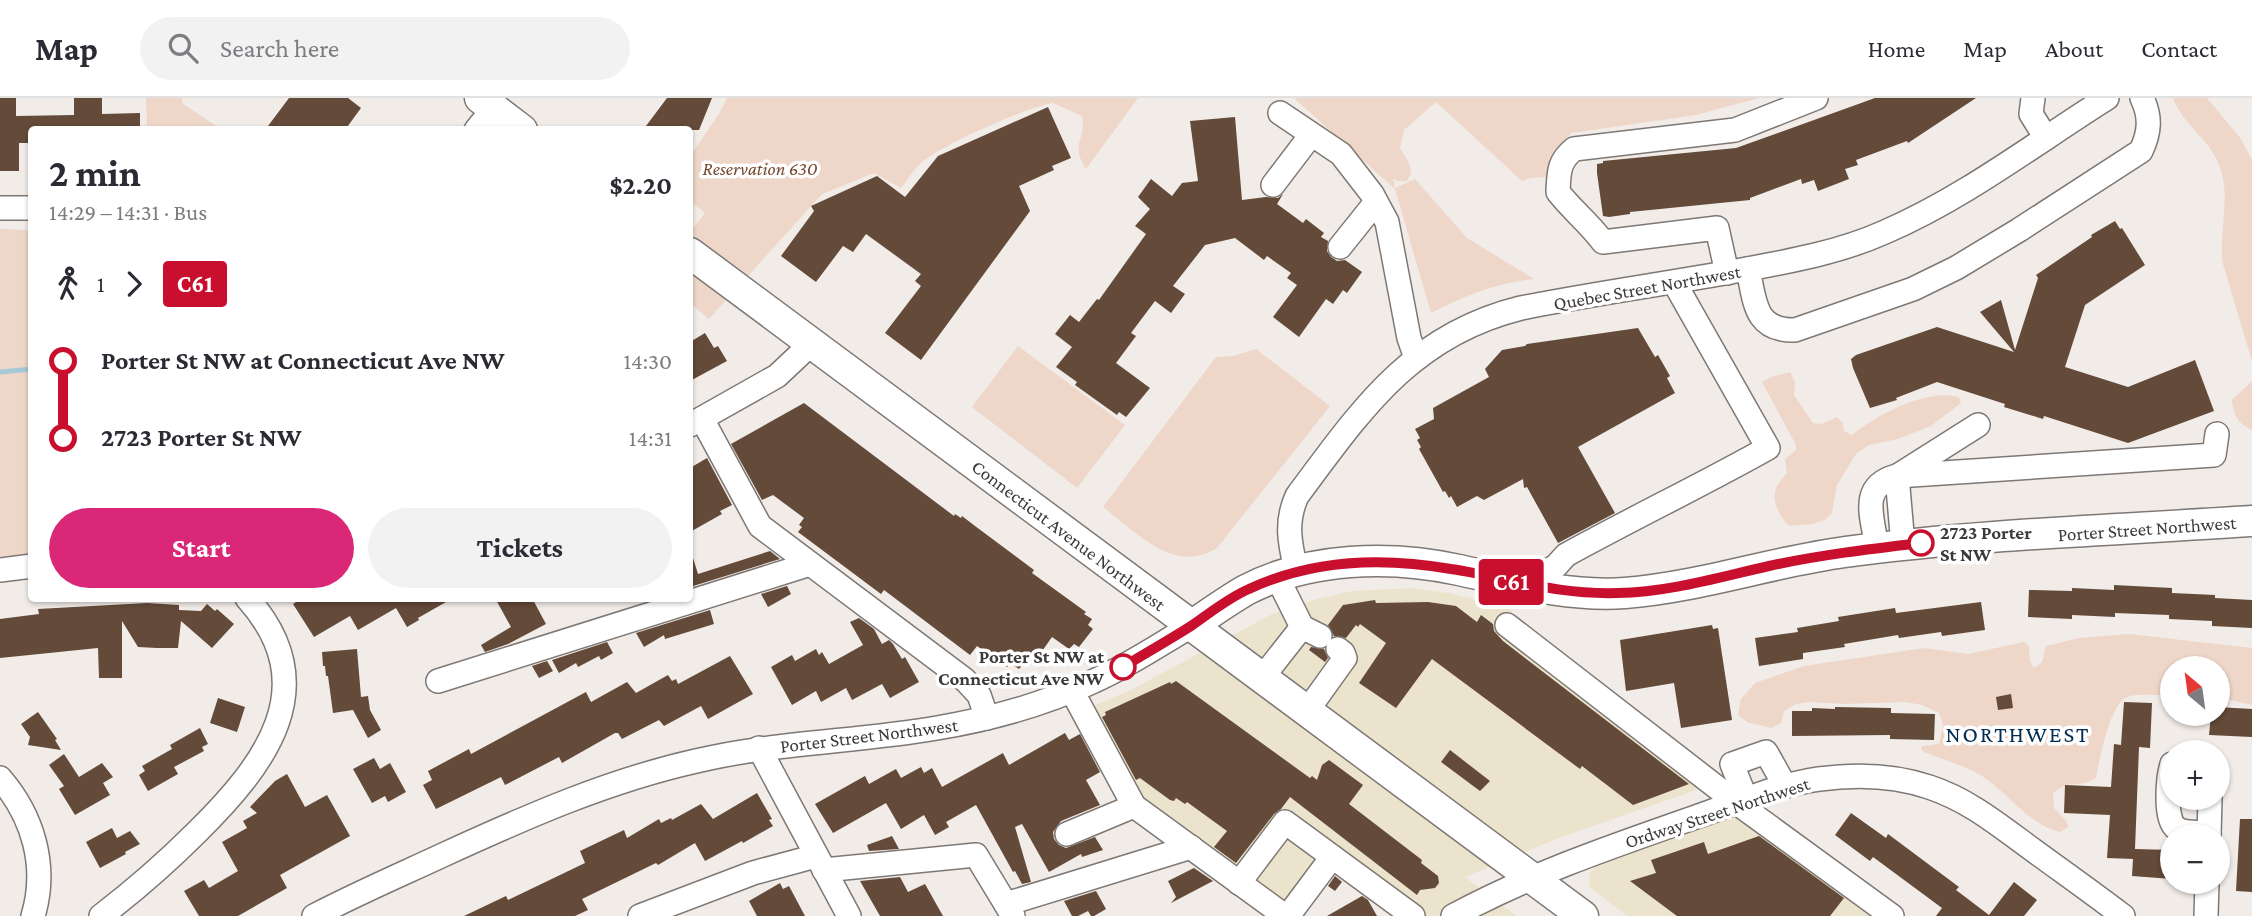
<!DOCTYPE html>
<meta charset="utf-8">
<style>
:root{--surface:#fff;--page:#f2f2f3;--text:#2b2b33;--muted:#7c7c81;--line:#e1e1e2;--accent:#db2777}
body{margin:0;font-family:"Crimson Pro",serif;background:var(--page);color:var(--text);height:100vh;display:flex;flex-direction:column;font-size:26px;white-space:nowrap}
*{box-sizing:border-box;margin:0}
p{font-size:23px;color:var(--muted)}
.icon{flex:none;width:38px;height:38px;fill:none;stroke:currentColor;stroke-width:2;stroke-linecap:round;stroke-linejoin:round}
.map{position:relative;flex:1;overflow:hidden}
.details{position:absolute;left:28px;top:28px;width:665px;height:476px;display:flex;flex-direction:column;background:var(--surface);border-radius:7px;box-shadow:0 2px 5px #0004}
.details>*{flex:none}
.badge{padding:0 14px;border-radius:5px;font-size:24px;line-height:46px}
.needle{width:46px;rotate:331deg}
.controls{position:absolute;left:2160px;top:558px;display:grid;gap:14px}
.controls a{display:grid;place-items:center;width:70px;height:70px;border-radius:50%;background:var(--surface);box-shadow:0 2px 5px #0004;font-size:35px}
.map>.badge{position:absolute;translate:-50% -50%;box-shadow:0 0 0 4px #fff}
.legs{display:flex;align-items:center;gap:10px;height:77px;padding:0 21px;font-size:23px}
.legs p{margin-inline-start:auto}
.headline{display:flex;align-items:center;justify-content:space-between;height:119px;padding:0 21px}
h1{font-size:38px;font-weight:700;line-height:52px}
.button{display:flex;gap:14px;margin-top:auto;padding:14px 21px}
.button a{flex:1;height:80px;border-radius:42px;background:var(--accent);color:#fff;font-size:28px;font-weight:700;line-height:80px;text-align:center}
.button a+a{background:var(--page);color:var(--text)}
ul{padding:0 21px;list-style:none}
li{display:flex;align-items:center;gap:24px;height:77px;font-size:26px}
li i{display:grid;place-items:center;width:10px;height:100%;margin:0 9px;background:currentColor}
li i::after{content:'';width:18px;height:18px;margin:-9px;border:5px solid;border-radius:50%;background:var(--surface)}
li p{margin-inline-start:auto}
li:first-child i{background:linear-gradient(#0000 50%,currentColor 0)}
li:last-child i{background:linear-gradient(currentColor 50%,#0000 0)}
header{display:flex;align-items:center;gap:42px;box-sizing:border-box;height:98px;padding:0 35px;background:var(--surface);border-bottom:2px solid var(--line)}
header strong{font-size:33px}
nav{display:flex;gap:38px;margin-inline-start:auto;font-size:24px}
.search{width:490px;height:63px;background:var(--page);display:flex;align-items:center;gap:18px;box-sizing:border-box;padding:0 24px;border-radius:38px;color:var(--muted);font-size:26px}
.map>svg:first-child{display:block}
</style>
<header>
<strong>Map</strong>
<div class="search"><svg class="icon" aria-label="search" viewBox="0 0 24 24"><circle cx="10" cy="10" r="6"/><path d="M15 15l6 6"/></svg>Search here</div>
<nav><a>Home</a><a>Map</a><a>About</a><a>Contact</a></nav>
</header>
<div class="map">
<svg width="2252" height="818" viewBox="0 0 2252 818">
<rect width="100%" height="100%" fill="#f2ece8"/>
<!-- commercial -->
<g fill="#ece3cd">
<polygon points="1413,490 1448,495 1512,510 1510,524 1719,684 1559,740 1465,779 1516,818 1407,818 1329,765 1289,817 1135,704 1086,611 1133,591 1270,517 1313,502 1352,493"/>
<polygon points="1740,716 1881,818 1627,818 1589,789 1590,774 1601,765"/>
</g>
<!-- green -->
<g fill="#eed6c9">
<polygon points="146,0 182,0 183,6 221,31 147,31"/>
<path d="M727,0H1138L1086,71C1069,44 1087,43 1082,18L1053,5C1023,11 946,45 922,64C914,71 908,81 901,90L874,75L822,96L709,221L690,205V134L705,115L690,103V58L719,16Z"/>
<path d="M1294,0H1759L1696,17L1571,35L1559,55L1549,79L1531,80L1522,83L1436,4L1404,32L1400,50C1407,62 1416,71 1407,83H1397L1393,80L1395,90L1415,81L1467,140L1534,181C1492,186 1468,197 1431,215L1395,91Z"/>
<path d="M2173,0H2207L2241,41L2252,62V263L2223,166C2218,134 2232,99 2219,67C2209,40 2182,26 2173,0Z"/>
<polygon points="0,131 31,132 31,459 0,461"/>
<polygon points="1018,248 1125,327 1077,390 972,309"/>
<path d="M1256,251L1330,308L1217,450C1173,477 1137,434 1103,409L1216,259L1233,258Z"/>
<path d="M1790,274L1795,284L1794,297L1813,325L1822,326L1837,319L1842,324L1844,333L1852,337C1876,317 1927,290 1959,299L1961,305L1931,328L1898,341L1869,347L1856,356L1837,387L1832,415L1825,422L1812,426L1789,428C1780,419 1771,403 1776,390C1778,385 1784,379 1787,375L1785,361L1796,352V347L1762,284L1771,279Z"/>
<path d="M2252,283V332C2238,326 2233,317 2232,302Z"/>
<path d="M2129,536L2252,550V607L2217,599V570H2172V597C2158,598 2140,595 2127,599C2110,605 2099,663 2096,680C2080,691 2071,680 2053,695L2054,710L2067,724L2068,729L2060,734C2030,727 2009,697 1985,680C1968,668 1943,662 1924,654L1921,651L1922,648L1939,646L1943,627L1939,615L1922,607L1906,604L1844,606L1809,604L1796,606L1784,613L1781,625L1771,630L1747,624L1738,617L1741,601L1755,585L1804,568L1924,550L1968,556L2024,544L2029,548L2030,563L2034,570L2042,564L2046,548L2079,540Z"/>
</g>
<g fill="none" stroke-linecap="round" stroke-linejoin="round">
<!-- stream -->
<polyline stroke="#a6c9d8" stroke-width="5" points="0,274 32,271"/>
</g>
<!-- building -->
<g fill="#634a39">
<polygon points="0,0 16,0 16,18 74,17 74,0 102,0 102,16 140,15 140,31 32,32 32,45 19,45 19,73 0,73"/>
<polygon points="289,0 348,0 361,10 345,32 265,32"/>
<polygon points="667,0 712,0 699,32 643,32"/>
<polygon points="1875,0 1976,0 1908,45 1907,43 1856,62 1858,67 1845,71 1849,81 1818,93 1814,82 1802,86 1801,81 1750,100 1750,102 1630,114 1630,116 1609,119 1603,118 1597,75 1597,66 1603,65 1603,63 1736,50"/>
<polygon points="1048,9 1071,60 1052,68 1054,72 1019,88 1030,113 921,262 885,235 921,188 915,183 921,176 866,136 853,154 843,148 816,184 781,158 814,113 811,108 877,78 905,99 938,58"/>
<polygon points="1235,19 1242,102 1266,99 1278,100 1283,96 1277,106 1303,125 1306,121 1324,135 1321,139 1328,143 1327,153 1331,159 1337,163 1345,162 1362,174 1347,195 1343,192 1333,206 1326,201 1299,239 1273,219 1297,187 1287,180 1291,175 1267,158 1264,162 1235,140 1205,147 1173,188 1185,196 1171,215 1155,203 1131,235 1136,238 1116,265 1150,290 1126,319 1119,314 1117,317 1075,287 1077,284 1056,269 1072,249 1055,236 1070,217 1079,224 1097,201 1099,202 1146,136 1135,128 1150,111 1138,99 1151,81 1172,98 1182,85 1198,83 1190,23"/>
<polygon points="2115,123 2120,131 2122,130 2145,167 2085,207 2065,269 2128,289 2195,262 2214,313 2128,345 2044,318 2043,321 2004,309 2005,306 1937,284 1896,300 1897,302 1870,310 1853,270 1851,261 1856,257 1937,229 2014,254 1980,214 2001,202 2015,252 2038,180 2036,177 2092,139 2091,137"/>
<polygon points="1638,230 1655,259 1658,257 1670,278 1667,280 1675,295 1578,349 1615,415 1558,445 1527,389 1524,390 1523,381 1484,402 1477,398 1457,409 1451,398 1449,400 1445,393 1443,394 1419,351 1421,349 1417,342 1420,340 1415,331 1434,321 1433,310 1489,279 1485,271 1502,252 1525,248 1527,246"/>
<polygon points="705,235 714,250 718,248 727,263 690,283 690,244"/>
<polygon points="804,305 954,418 955,416 961,420 962,418 975,428 1034,472 1032,475 1086,514 1084,516 1092,521 1088,527 1093,531 1079,549 1074,546 1069,551 1052,539 1033,566 1022,567 1019,571 1010,565 1007,569 977,548 970,557 884,492 881,496 798,434 802,429 799,427 804,420 773,397 762,402 731,346"/>
<polygon points="707,360 732,407 720,413 722,416 690,434 690,370"/>
<polygon points="770,453 780,461 690,489 690,460 693,460 698,476"/>
<polygon points="2114,487 2172,490 2172,495 2215,497 2215,500 2252,502 2252,530 2212,528 2212,523 2169,521 2169,517 2115,515 2115,519 2072,517 2072,521 2028,519 2029,492 2072,493 2072,490 2114,492"/>
<polygon points="787,488 791,496 768,509 761,496"/>
<polygon points="302,500 453,500 418,520 419,522 407,529 396,510 358,532 350,518 314,539 293,506"/>
<polygon points="495,500 532,500 546,526 508,546 485,554 481,547 511,529"/>
<polygon points="1375,502 1376,505 1428,504 1456,508 1477,524 1481,517 1493,526 1494,533 1503,543 1689,686 1633,707 1582,668 1580,671 1432,561 1396,610 1359,585 1386,545 1360,526 1358,529 1356,527 1346,540 1334,538 1328,527 1343,507"/>
<polygon points="1981,504 1985,532 1942,538 1941,534 1899,540 1898,537 1844,546 1845,549 1803,555 1803,561 1759,568 1755,540 1798,534 1797,530 1839,523 1838,519 1895,510 1896,515"/>
<polygon points="147,505 179,507 179,512 201,513 207,506 215,513 217,511 234,526 212,550 181,523 178,550 157,550 138,549 122,523 122,580 99,580 98,550 0,560 0,521 39,516 38,511"/>
<polygon points="710,512 714,526 665,541 664,537 644,549 636,535"/>
<polygon points="859,520 874,531 882,546 889,542 893,546 902,561 905,559 919,584 890,600 882,586 852,602 846,590 821,604 816,593 792,607 771,569 792,557 795,563 816,551 819,557 822,554 829,566 863,547 850,524"/>
<polygon points="1712,527 1713,531 1718,530 1732,622 1681,630 1674,585 1626,593 1620,542"/>
<polygon points="607,544 613,555 601,562 599,558 578,569 576,565 559,575 552,562"/>
<polygon points="1311,549 1324,551 1328,560 1325,564 1309,552"/>
<polygon points="357,551 361,599 368,598 370,612 381,632 368,640 353,612 333,615 328,578 326,578 325,568 323,568 322,554"/>
<polygon points="730,558 753,596 708,621 701,608 664,628 659,622 622,641 618,635 615,635 562,665 559,659 505,687 501,679 436,711 423,687 432,682 428,673 469,651 471,656 586,594 591,604 627,584 636,595 668,577 672,583 676,581 678,586"/>
<polygon points="547,563 553,573 539,580 532,568"/>
<polygon points="1176,583 1310,680 1312,678 1317,682 1322,667 1329,662 1363,687 1349,706 1422,762 1421,765 1438,778 1439,785 1435,790 1420,792 1417,797 1290,699 1281,711 1274,716 1236,765 1214,749 1227,733 1187,704 1185,706 1176,700 1174,703 1170,702 1140,680 1136,682 1102,619 1106,617 1105,614 1170,584 1171,586"/>
<polygon points="2011,596 2013,610 1998,612 1996,599"/>
<polygon points="218,600 245,609 237,634 210,625"/>
<polygon points="2124,604 2152,605 2150,650 2139,649 2135,751 2172,752 2172,781 2132,778 2133,761 2107,760 2110,717 2064,715 2065,687 2111,689 2114,646 2121,647"/>
<polygon points="1835,609 1891,610 1891,615 1935,616 1934,642 1890,641 1890,637 1792,638 1792,613 1812,613 1812,610 1835,611"/>
<polygon points="2217,609 2252,611 2252,639 2209,637 2211,616 2217,616"/>
<polygon points="38,614 57,641 55,642 61,652 28,647 30,639 21,626"/>
<polygon points="200,630 208,646 202,649 204,653 174,669 178,676 148,693 139,677 145,673 142,668 172,651 170,647"/>
<polygon points="1065,635 1069,642 1080,636 1100,674 1086,682 1100,707 1061,723 1053,734 1054,741 1059,747 1066,750 1095,739 1103,752 1082,759 1081,756 1049,774 1022,726 1015,729 1031,784 1022,786 1015,773 1013,774 976,707 946,724 949,729 935,737 924,717 901,731 886,705 833,735 815,706 865,678 869,686 896,671 901,680 921,669 924,675 932,670 942,689 1003,655 1009,667"/>
<polygon points="1450,652 1490,683 1480,693 1441,664"/>
<polygon points="64,656 79,679 102,665 113,679 103,685 110,697 75,717 59,691 64,688 49,667"/>
<polygon points="374,660 380,671 390,665 406,694 388,704 385,698 372,705 353,671"/>
<polygon points="287,676 305,709 327,697 350,738 280,777 287,790 238,818 199,818 184,793 204,782 209,790 238,773 222,744 247,730 243,723 257,715 250,709 275,683"/>
<polygon points="757,695 772,721 769,722 773,728 743,745 742,743 705,763 695,745 658,767 656,765 582,801 588,812 575,818 464,818 506,798 508,802 585,765 580,753 624,732 627,740 659,721 661,725 671,720 672,722 701,706 713,721"/>
<polygon points="1851,715 1886,740 1888,736 1959,789 1956,792 1989,817 2014,784 2037,802 2024,818 1936,818 1942,810 1873,759 1870,763 1835,737"/>
<polygon points="2240,721 2252,721 2252,794 2236,793"/>
<polygon points="112,730 117,740 130,733 140,746 125,754 126,756 100,770 86,744"/>
<polygon points="892,738 899,751 869,753 867,747"/>
<polygon points="1759,738 1844,800 1830,818 1677,818 1630,783 1656,775 1651,762 1704,744 1708,756"/>
<polygon points="1194,770 1213,783 1171,805 1176,799 1168,783"/>
<polygon points="1335,778 1342,784 1335,793 1328,788"/>
<polygon points="900,779 908,794 925,786 943,818 880,818 860,783"/>
<polygon points="780,785 783,791 789,788 805,818 757,818 749,803"/>
<polygon points="1096,793 1106,811 1094,818 1091,818 1088,813 1078,818 1072,818 1064,803"/>
<polygon points="1362,798 1368,802 1377,818 1327,818"/>
</g>
<g fill="none" stroke-linecap="round" stroke-linejoin="round">
<defs>
<g id="minor">
<polyline points="2033,0 2031,16 2046,40"/>
<polyline points="1280,15 1341,56 1372,96 1387,124 1409,240 1416,260"/>
<polyline points="476,32 494,10"/>
<polyline points="1273,87 1311,37"/>
<polyline points="0,110 32,110"/>
<polyline points="1340,149 1376,104"/>
<path d="M1748,171C1755,203 1754,233 1795,232L1913,191L1956,170L2019,132L2141,53C2150,34 2151,19 2142,0"/>
<path d="M1727,175L1717,130L1603,144C1590,126 1572,112 1558,94C1559,75 1558,64 1574,51L1735,32L1816,0"/>
<polyline points="702,321 760,428 965,582 979,597 987,620"/>
<polyline points="690,327 777,278 811,246"/>
<polyline points="1899,377 1978,327"/>
<polyline points="1897,378 1903,447"/>
<path d="M1877,450C1873,420 1858,388 1897,378L2214,357L2217,336"/>
<polyline points="0,472 32,468"/>
<path d="M1296,472C1290,446 1285,424 1297,398C1361,312 1411,237 1521,210C1592,196 1664,186 1736,173C1786,164 1838,155 1885,134C1964,100 2034,46 2107,0"/>
<polyline points="1277,479 1302,529 1320,538"/>
<path d="M1523,487L1556,468L1566,457C1633,420 1702,387 1768,350L1674,184"/>
<polyline points="1507,527 1737,705 1892,818"/>
<polyline points="1262,580 1302,529"/>
<polyline points="438,583 810,466"/>
<polyline points="1072,593 1134,708 1285,818"/>
<polyline points="1307,613 1345,560 1343,555 1338,551"/>
<polyline points="759,650 849,818"/>
<path d="M2172,666C2168,679 2164,721 2176,730C2184,736 2199,734 2209,735"/>
<path d="M0,680C33,718 48,768 33,818"/>
<polyline points="1746,701 1732,666 1766,654 1785,688"/>
<polyline points="1067,736 1134,708"/>
<polyline points="2209,738 2210,700"/>
<polyline points="824,772 976,757 1013,818"/>
<polyline points="1239,785 1285,724 1413,818"/>
<polyline points="1006,806 1191,749"/>
<path d="M101,818C135,792 167,764 197,734C265,667 326,588 247,500"/>
<path d="M314,818C356,796 400,777 443,757C526,719 607,683 696,663C776,644 857,644 937,630C991,621 1045,606 1094,583C1128,568 1159,547 1191,528"/>
<polyline points="640,818 753,775 816,758"/>
<polyline points="1288,818 1332,759"/>
<path d="M1453,818C1531,776 1610,749 1693,720C1734,706 1776,687 1819,681C1856,676 1894,677 1929,689C1969,702 2000,728 2033,752C2063,774 2093,795 2123,818"/>
<polyline points="2206,818 2207,784"/>
</g>
<g id="major">
<polyline points="480,0 522,32"/>
<polyline points="690,155 1583,818"/>
<path d="M1191,528C1209,516 1227,503 1246,492C1309,459 1390,457 1459,472C1514,484 1568,499 1625,495C1700,489 1771,464 1845,454C1979,436 2116,432 2252,423"/>
</g>
</defs>
<!-- minor casing -->
<use href="#minor" stroke="#7e7875" stroke-width="26"/>
<!-- major casing -->
<use href="#major" stroke="#7e7875" stroke-width="33"/>
<!-- minor -->
<use href="#minor" stroke="#fff" stroke-width="23"/>
<!-- major -->
<use href="#major" stroke="#fff" stroke-width="30"/>
</g>
<g fill="none" stroke-linecap="round" stroke-linejoin="round">
<defs>
<path id="line-1" d="M1123,569C1146,555 1169,542 1191,528C1210,515 1228,500 1249,491C1313,461 1383,459 1451,471C1511,480 1555,497 1618,495C1670,494 1719,479 1769,468C1819,457 1870,451 1921,445"/>
</defs>
<!-- line-1 casing -->
<use href="#line-1" stroke="#fff" stroke-width="16"/>
<!-- line-1 -->
<use href="#line-1" stroke="#c8102e" stroke-width="10"/>
</g>
<!-- markers -->
<g fill="#fff" stroke="#c8102e" stroke-width="3.5">
<circle cx="1921" cy="445" r="12"/>
<circle cx="1123" cy="569" r="12"/>
</g>
<g text-anchor="middle" stroke-width="7" stroke-linejoin="round" paint-order="stroke">
<!-- park labels -->
<g font-size="19" font-style="italic" fill="#74492d" stroke="#fff">
<text x="760" y="77">Reservation 630</text>
</g>
<!-- street labels -->
<g font-size="19" fill="#3d3a39" stroke="#fff">
<text transform="translate(1647 189) rotate(-10)" y="7">Quebec Street Northwest</text>
<text transform="translate(2147 430) rotate(-4)" y="7">Porter Street Northwest</text>
<text transform="translate(1069 437) rotate(37)" y="7">Connecticut Avenue Northwest</text>
<text transform="translate(869 637) rotate(-7)" y="7">Porter Street Northwest</text>
<text transform="translate(1717 714) rotate(-18)" y="7">Ordway Street Northwest</text>
</g>
<!-- stop labels -->
<g font-size="19" font-weight="bold" fill="#3d3a39" stroke="#fff" text-anchor="start">
<text x="1940" y="441">2723 Porter<tspan x="1940" dy="22">St NW</tspan></text>
<text x="1104" y="565" text-anchor="end">Porter St NW at<tspan x="1104" dy="22">Connecticut Ave NW</tspan></text>
</g>
<!-- quarter labels -->
<g font-size="23" letter-spacing="2" fill="#032d52" stroke="#fff">
<text x="2018" y="644">NORTHWEST</text>
</g>
</g>
</svg>
<div class="controls">
<a><svg class="needle" viewBox="-14 -14 28 28"><path d="M0-13l5 13h-10z" fill="#e53935"/><path d="M0 13l5-13h-10z" fill="#7c7c81"/></svg></a>
<a>+</a>
<a>−</a>
</div>
<b class="badge" style="left:1511px;top:484px;background:#c8102e;color:#fff">C61</b>
<section class="details">
<div class="headline"><div><h1>2 min</h1><p>14:29 – 14:31 · Bus</p></div><b>$2.20</b></div>
<div class="legs"><svg class="icon" aria-label="walk" viewBox="0 0 24 24"><circle cx="13" cy="4" r="2"/><path d="M13 8l-2 6 4 7M11 14l-3 7M7 12l3-4h3l4 4"/></svg>1<svg class="icon" aria-label="forward" viewBox="0 0 24 24"><path d="M9 5l7 7-7 7"/></svg><b class="badge" style="background:#c8102e;color:#fff">C61</b></div>
<ul>
<li><i style="color:#c8102e"></i><b>Porter St NW at Connecticut Ave NW</b><p>14:30</p></li>
<li><i style="color:#c8102e"></i><b>2723 Porter St NW</b><p>14:31</p></li>
</ul>
<div class="button"><a>Start</a><a>Tickets</a></div>
</section>
</div>
